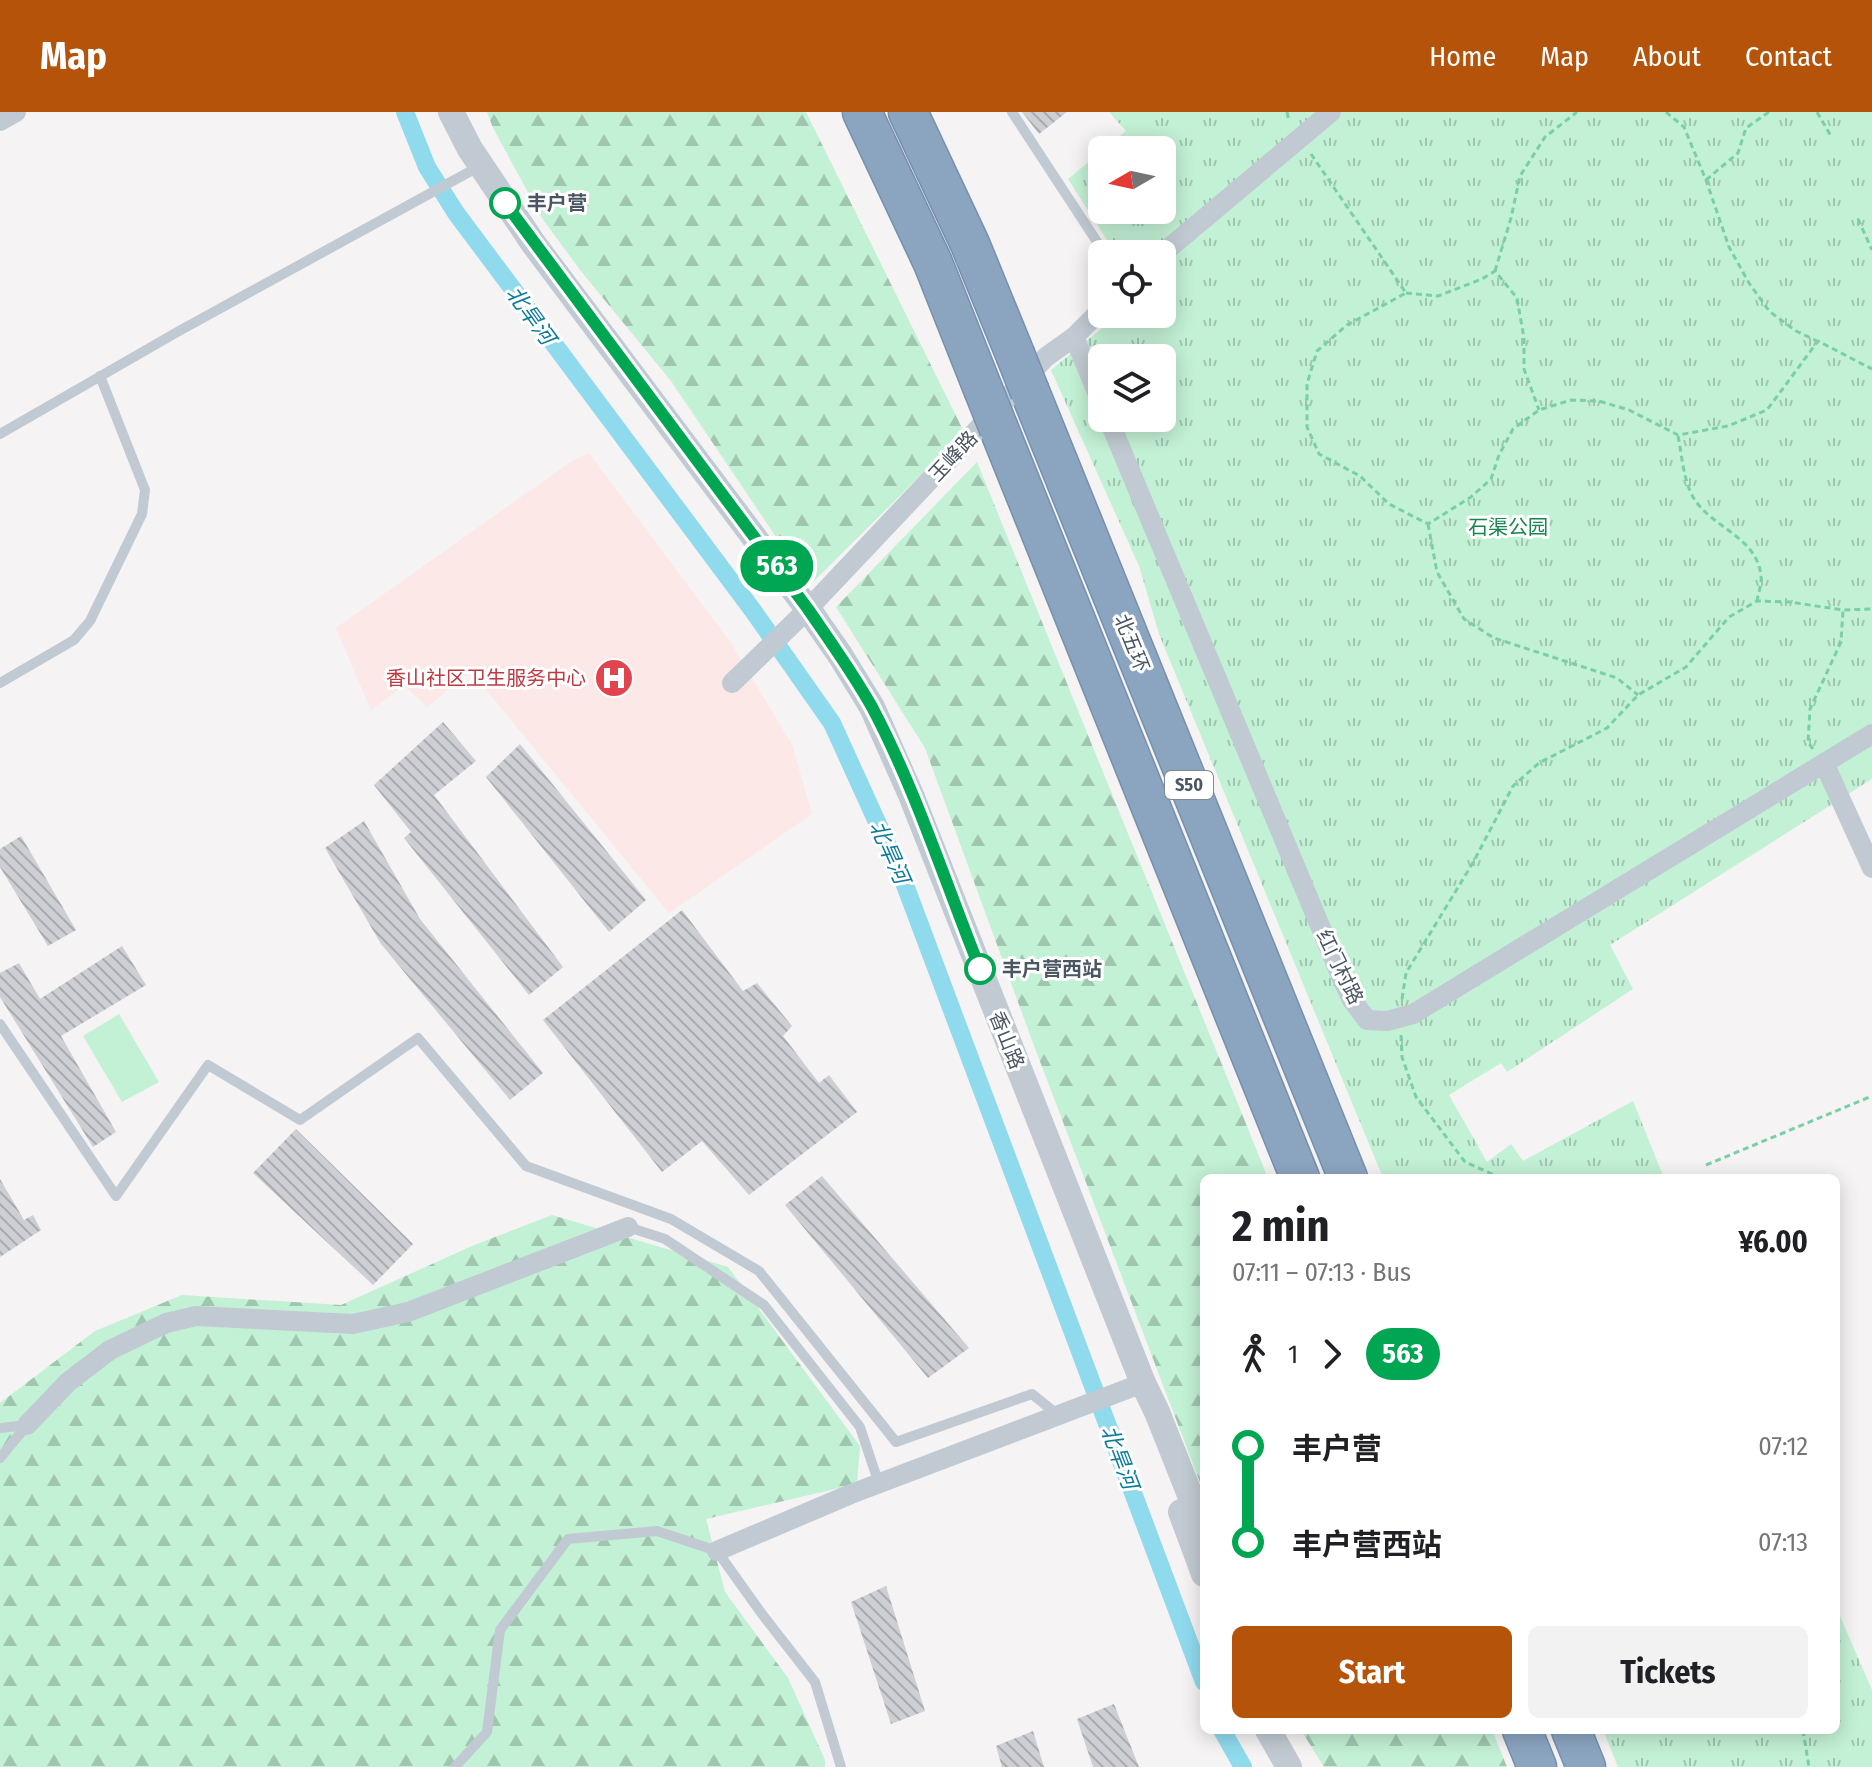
<!DOCTYPE html>
<meta charset="utf-8">
<style>
:root{--surface:#fff;--page:#f2f2f2;--text:#202124;--muted:#757577;--accent:#b45309}
body{margin:0;font-family:"Fira Sans Condensed","Noto Sans SC",sans-serif;background:var(--page);color:var(--text);height:100vh;display:flex;flex-direction:column;font-size:30px;white-space:nowrap}
*{box-sizing:border-box;margin:0}
p{font-size:26px;color:var(--muted)}
.icon{flex:none;width:44px;height:44px;fill:none;stroke:currentColor;stroke-width:2;stroke-linecap:round;stroke-linejoin:round}
.map{position:relative;flex:1;overflow:hidden}
.side{position:absolute;left:1200px;top:1062px;width:640px;height:560px;display:flex;flex-direction:column;background:var(--surface);border-radius:12px;box-shadow:0 4px 20px #0003}
.side>*{flex:none}
.badge{padding:0 16px;border-radius:26px;font-size:28px;line-height:52px}
.needle{width:52px;rotate:261deg}
.tools{position:absolute;left:1088px;top:24px;display:grid;gap:16px}
.tools a{display:grid;place-items:center;width:88px;height:88px;border-radius:12px;background:var(--surface);box-shadow:0 4px 20px #0003;font-size:40px}
.map>.badge{position:absolute;translate:-50% -50%;box-shadow:0 0 0 4px #fff}
.legs{display:flex;align-items:center;gap:12px;height:88px;padding:0 32px;font-size:26px}
.legs p{margin-inline-start:auto}
.summary{display:flex;align-items:center;justify-content:space-between;height:136px;padding:0 32px}
h1{font-size:44px;font-weight:700;line-height:60px}
.action{display:flex;gap:16px;margin-top:auto;padding:16px 32px}
.action a{flex:1;height:92px;border-radius:12px;background:var(--accent);color:#fff;font-size:32px;font-weight:700;line-height:92px;text-align:center}
.action a+a{background:var(--page);color:var(--text)}
ul{padding:0 32px;list-style:none}
li{display:flex;align-items:center;gap:28px;height:96px;font-size:30px}
li i{display:grid;place-items:center;width:12px;height:100%;margin:0 10px;background:currentColor}
li i::after{content:'';width:20px;height:20px;margin:-10px;border:6px solid;border-radius:50%;background:var(--surface)}
li p{margin-inline-start:auto}
li:first-child i{background:linear-gradient(#0000 50%,currentColor 0)}
li:last-child i{background:linear-gradient(currentColor 50%,#0000 0)}
header{display:flex;align-items:center;gap:48px;box-sizing:border-box;height:112px;padding:0 40px;background:var(--accent);color:#fff}
header strong{font-size:38px}
nav{display:flex;gap:44px;margin-inline-start:auto;font-size:28px}
.map>svg:first-child{display:block}
</style>
<header>
<strong>Map</strong>
<nav><a>Home</a><a>Map</a><a>About</a><a>Contact</a></nav>
</header>
<div class="map">
<svg width="1872" height="1655" viewBox="0 0 1872 1655">
<defs>
<pattern id="forest-firs" width="22" height="20" patternUnits="userSpaceOnUse" patternTransform="scale(2)"><rect width="22" height="20" fill="#c3f1d5"/><path d="M5 1l3.5 6h-7zM16 11l3.5 6h-7z" fill="#a0c6b0"/></pattern>
<pattern id="park-tufts" width="24" height="20" patternUnits="userSpaceOnUse" patternTransform="scale(2)"><rect width="24" height="20" fill="#c3f1d5"/><path d="M3 7l-1-3M5 7V3M7 7l1-3M15 17l-1-3M17 17v-4M19 17l1-3" fill="none" stroke="#a0c6b0"/></pattern>
<pattern id="building-back-hatch" width="6" height="6" patternUnits="userSpaceOnUse" patternTransform="scale(2)"><rect width="6" height="6" fill="#cdcfd5"/><path d="M-1 5l2 2M0 0l6 6M5-1l2 2" fill="none" stroke="#a8abb0"/></pattern>
</defs>
<rect width="100%" height="100%" fill="#f5f3f3"/>
<!-- medical -->
<polygon fill="#fce8e6" points="589,341 731,531 792,633 812,702 669,801 471,559 427,595 404,573 371,598 336,516 572,349"/>
<!-- grass -->
<polygon fill="#c3f1d5" points="119,902 159,970 122,990 83,924"/>
<!-- forest -->
<g fill="url(#forest-firs)">
<polygon points="487,0 806,0 964,320 809,474 671,269 580,158 542,106 493,16"/>
<polygon points="977,350 1268,1066 1204,1066 1204,1381 1033,931 925,636 836,495"/>
<polygon points="552,1103 728,1155 860,1334 857,1372 706,1407 725,1480 788,1566 825,1648 825,1655 0,1655 0,1291 95,1219 182,1183 341,1193 472,1134"/>
<polygon points="1301,1618 1492,1618 1507,1655 1324,1655"/>
</g>
<!-- park -->
<g fill="url(#park-tufts)" fill-rule="evenodd">
<path d="M1109,0H1872V667L1610,833L1633,877L1507,960L1501,951L1449,983L1487,1050L1511,1032L1523,1049L1633,989L1664,1066H1383L1159,522L1139,454L1051,258L1119,202H1162V142H1116L1068,67L1102,39V98H1162V38H1103L1126,19ZM1102,246H1162V306H1102Z"/>
<polygon points="1836,1495 1872,1578 1872,1655 1618,1655 1603,1618 1836,1618"/>
</g>
<g fill="none" stroke-linecap="round" stroke-linejoin="round">
<!-- canal -->
<g stroke="#90daee" stroke-width="18">
<polyline points="405,0 427,55 456,101 754,500 832,611 902,765 1204,1570"/>
<polyline points="1222,1618 1243,1655"/>
</g>
</g>
<!-- building -->
<g fill="url(#building-back-hatch)">
<polygon points="1022,0 1067,0 1039,22"/>
<polygon points="443,610 476,649 434,683 563,855 529,883 404,726 411,720 374,673"/>
<polygon points="520,632 646,788 609,820 486,665"/>
<polygon points="364,709 420,807 543,961 510,988 381,832 325,736"/>
<polygon points="21,724 76,818 48,834 0,755 0,737"/>
<polygon points="682,798 743,879 757,871 792,914 783,924 819,971 829,963 857,1000 749,1083 702,1029 662,1060 543,908"/>
<polygon points="122,834 146,873 61,924 116,1020 93,1035 0,885 0,861 19,851 40,887"/>
<polygon points="296,1017 413,1132 373,1173 253,1061"/>
<polygon points="822,1064 969,1236 928,1266 785,1093"/>
<polygon points="0,1067 24,1108 33,1103 41,1118 0,1145"/>
<polygon points="886,1474 925,1599 891,1612 851,1490"/>
<polygon points="1114,1592 1139,1655 1093,1655 1077,1607"/>
<polygon points="1033,1619 1044,1655 1002,1655 996,1634"/>
</g>
<g fill="none" stroke-linecap="round" stroke-linejoin="round">
<defs>
<g id="motorway">
<polyline points="862,0 933,151 983,277"/>
<polyline points="908,0 970,132 1015,242"/>
<polyline points="1030,280 1348,1066"/>
<polyline points="999,317 1300,1066"/>
<polyline points="1522,1618 1537,1655"/>
<polyline points="1571,1618 1586,1655"/>
</g>
</defs>
<!-- motorway casing -->
<use href="#motorway" stroke="#7690ad" stroke-width="41"/>
<!-- path -->
<g stroke="#7ad0a6" stroke-width="3" stroke-dasharray="6 4" stroke-linecap="butt">
<polyline points="1287,0 1289,9"/>
<polyline points="1666,0 1684,15 1706,68 1729,135 1749,171 1769,199 1796,219 1817,229"/>
<polyline points="1817,0 1832,26"/>
<polyline points="1311,42 1406,181 1347,213 1317,239 1307,272 1307,315 1319,342 1360,364 1389,392 1428,412 1471,385 1491,367 1499,343 1513,317 1539,298 1571,288 1599,289 1629,298 1678,323 1728,314 1767,298 1818,229 1872,257"/>
<polyline points="1706,68 1738,41 1746,16 1769,0"/>
<polyline points="1858,107 1872,138"/>
<polyline points="1495,159 1511,106 1520,64 1545,25 1577,0"/>
<polyline points="1406,181 1438,184 1482,167 1495,159 1517,186 1524,226 1524,257 1539,298"/>
<path d="M1678,324C1682,343 1683,367 1693,385C1711,416 1757,424 1761,464C1762,472 1758,482 1757,489"/>
<polyline points="1428,412 1437,460 1464,507 1494,526 1617,566 1638,583"/>
<polyline points="1813,637 1808,630 1810,597 1841,530 1843,498"/>
<polyline points="1402,887 1406,861 1474,749 1513,674 1539,651 1607,616 1638,583 1686,555 1729,505 1757,489 1790,490 1843,498 1872,497"/>
<polyline points="1401,923 1402,945 1416,985 1465,1050 1501,1066"/>
<polyline points="1706,1053 1872,984"/>
<polyline points="1803,1618 1809,1655"/>
</g>
<!-- service -->
<g stroke="#c1cad2" stroke-width="10">
<polyline points="1012,0 1105,142"/>
<polyline points="0,322 179,219 480,54"/>
<polyline points="0,571 74,528 90,509 142,402 145,378 100,264"/>
<polyline points="0,912 116,1084 208,953 300,1008 418,926 526,1054 671,1107 759,1159 896,1330 1032,1282 1058,1303"/>
<polyline points="628,1115 665,1127 764,1193 860,1315 879,1372"/>
<polyline points="0,1316 27,1313 0,1346"/>
<polyline points="455,1655 487,1620 500,1518 568,1427 657,1419 717,1439 762,1502 815,1570 841,1655"/>
</g>
<!-- minor -->
<g stroke="#c1cad2" stroke-width="20">
<polyline points="0,9 16,0"/>
<polyline points="1162,142 1331,0"/>
<polyline points="1074,225 1102,292"/>
<polyline points="1108,306 1341,864 1352,888 1367,908 1387,909 1413,902 1872,622"/>
<polyline points="732,571 808,497 1046,245 1074,225 1102,197"/>
<polyline points="1824,651 1872,756"/>
<polyline points="27,1313 68,1270 110,1238 166,1211 196,1204 353,1212 408,1200 628,1115"/>
<polyline points="717,1439 851,1382 1143,1271"/>
</g>
<!-- tertiary -->
<g stroke="#c1cad2" stroke-width="26">
<polyline points="451,0 470,37 533,131 808,497 840,543 872,595 911,683 1143,1271 1157,1300 1204,1418"/>
<polyline points="1181,1400 1204,1462"/>
<polyline points="1268,1618 1289,1655"/>
</g>
<!-- motorway -->
<use href="#motorway" stroke="#8ba5c1" stroke-width="38"/>
<defs>
<g id="motorway-bridge">
<polyline points="1015,242 1030,280"/>
<polyline points="983,277 999,317"/>
</g>
</defs>
<!-- motorway-bridge casing -->
<use href="#motorway-bridge" stroke="#7690ad" stroke-width="41" stroke-linecap="butt"/>
<!-- motorway-bridge -->
<use href="#motorway-bridge" stroke="#8ba5c1" stroke-width="38"/>
</g>
<g fill="none" stroke-linecap="round" stroke-linejoin="round">
<defs>
<path id="line-1" d="M505,91L808,497C830,529 853,561 872,595C916,678 945,770 980,857"/>
</defs>
<!-- line-1 casing -->
<use href="#line-1" stroke="#fff" stroke-width="18"/>
<!-- line-1 -->
<use href="#line-1" stroke="#00a651" stroke-width="12"/>
</g>
<!-- icons -->
<defs>
<symbol id="hospital-disc" viewBox="-11 -11 22 22"><circle r="9.5" fill="#e0444e" stroke="#fff"/><path d="M-5-5h3v3.5h4V-5h3V5h-3V1.5h-4V5h-3Z" fill="#fff"/></symbol>
</defs>
<g fill-rule="evenodd">
<use href="#hospital-disc" x="592" y="544" width="44" height="44"/>
</g>
<!-- markers -->
<g fill="#fff" stroke="#00a651" stroke-width="4">
<circle cx="505" cy="91" r="14"/>
<circle cx="980" cy="857" r="14"/>
</g>
<g text-anchor="middle" stroke-width="6" stroke-linejoin="round" paint-order="stroke">
<!-- shield labels -->
<rect fill="#fff" stroke="#808990" stroke-width="2" x="1165" y="659" width="48" height="28" rx="6"/>
<g font-size="18" font-weight="bold" fill="#4a5661">
<text x="1189" y="679">S50</text>
</g>
<!-- stop labels -->
<g font-size="20" font-weight="bold" fill="#4a5661" stroke="#fff" text-anchor="start">
<text x="527" y="98">丰户营</text>
<text x="1002" y="864">丰户营西站</text>
</g>
<!-- street labels -->
<g font-size="20" fill="#4a5661" stroke="#fff">
<text transform="translate(953 344) rotate(-47)" y="7">玉峰路</text>
<text transform="translate(1132 531) rotate(68)" y="7">北五环</text>
<text transform="translate(1340 855) rotate(64)" y="7">红门村路</text>
<text transform="translate(1007 928) rotate(68)" y="7">香山路</text>
</g>
<!-- park labels -->
<g font-size="20" fill="#17864f" stroke="#fff">
<text x="1508" y="422">石渠公园</text>
</g>
<!-- health labels -->
<g font-size="20" fill="#be3a42" stroke="#fff" text-anchor="end">
<text x="586" y="573">香山社区卫生服务中心</text>
</g>
<!-- water labels -->
<g font-size="22" font-style="italic" fill="#0c7c9b" stroke="#fff">
<text transform="translate(531 203) rotate(54)" y="8">北旱河</text>
<text transform="translate(890 740) rotate(66)" y="8">北旱河</text>
<text transform="translate(1120 1345) rotate(69)" y="8">北旱河</text>
</g>
</g>
</svg>
<div class="tools">
<a><svg class="needle" viewBox="-14 -14 28 28"><path d="M0-13l5 13h-10z" fill="#e53935"/><path d="M0 13l5-13h-10z" fill="#757577"/></svg></a>
<a><svg class="icon" aria-label="locate" viewBox="0 0 24 24"><circle cx="12" cy="12" r="6"/><path d="M12 2v4M12 18v4M2 12h4M18 12h4"/></svg></a>
<a><svg class="icon" aria-label="layers" viewBox="0 0 24 24"><path d="M12 4l9 5-9 5-9-5zM3 14l9 5 9-5"/></svg></a>
</div>
<b class="badge" style="left:777px;top:454px;background:#00a651;color:#fff">563</b>
<section class="side">
<div class="summary"><div><h1>2 min</h1><p>07:11 – 07:13 · Bus</p></div><b>¥6.00</b></div>
<div class="legs"><svg class="icon" aria-label="walk" viewBox="0 0 24 24"><circle cx="13" cy="4" r="2"/><path d="M13 8l-2 6 4 7M11 14l-3 7M7 12l3-4h3l4 4"/></svg>1<svg class="icon" aria-label="forward" viewBox="0 0 24 24"><path d="M9 5l7 7-7 7"/></svg><b class="badge" style="background:#00a651;color:#fff">563</b></div>
<ul>
<li><i style="color:#00a651"></i><b>丰户营</b><p>07:12</p></li>
<li><i style="color:#00a651"></i><b>丰户营西站</b><p>07:13</p></li>
</ul>
<div class="action"><a>Start</a><a>Tickets</a></div>
</section>
</div>
